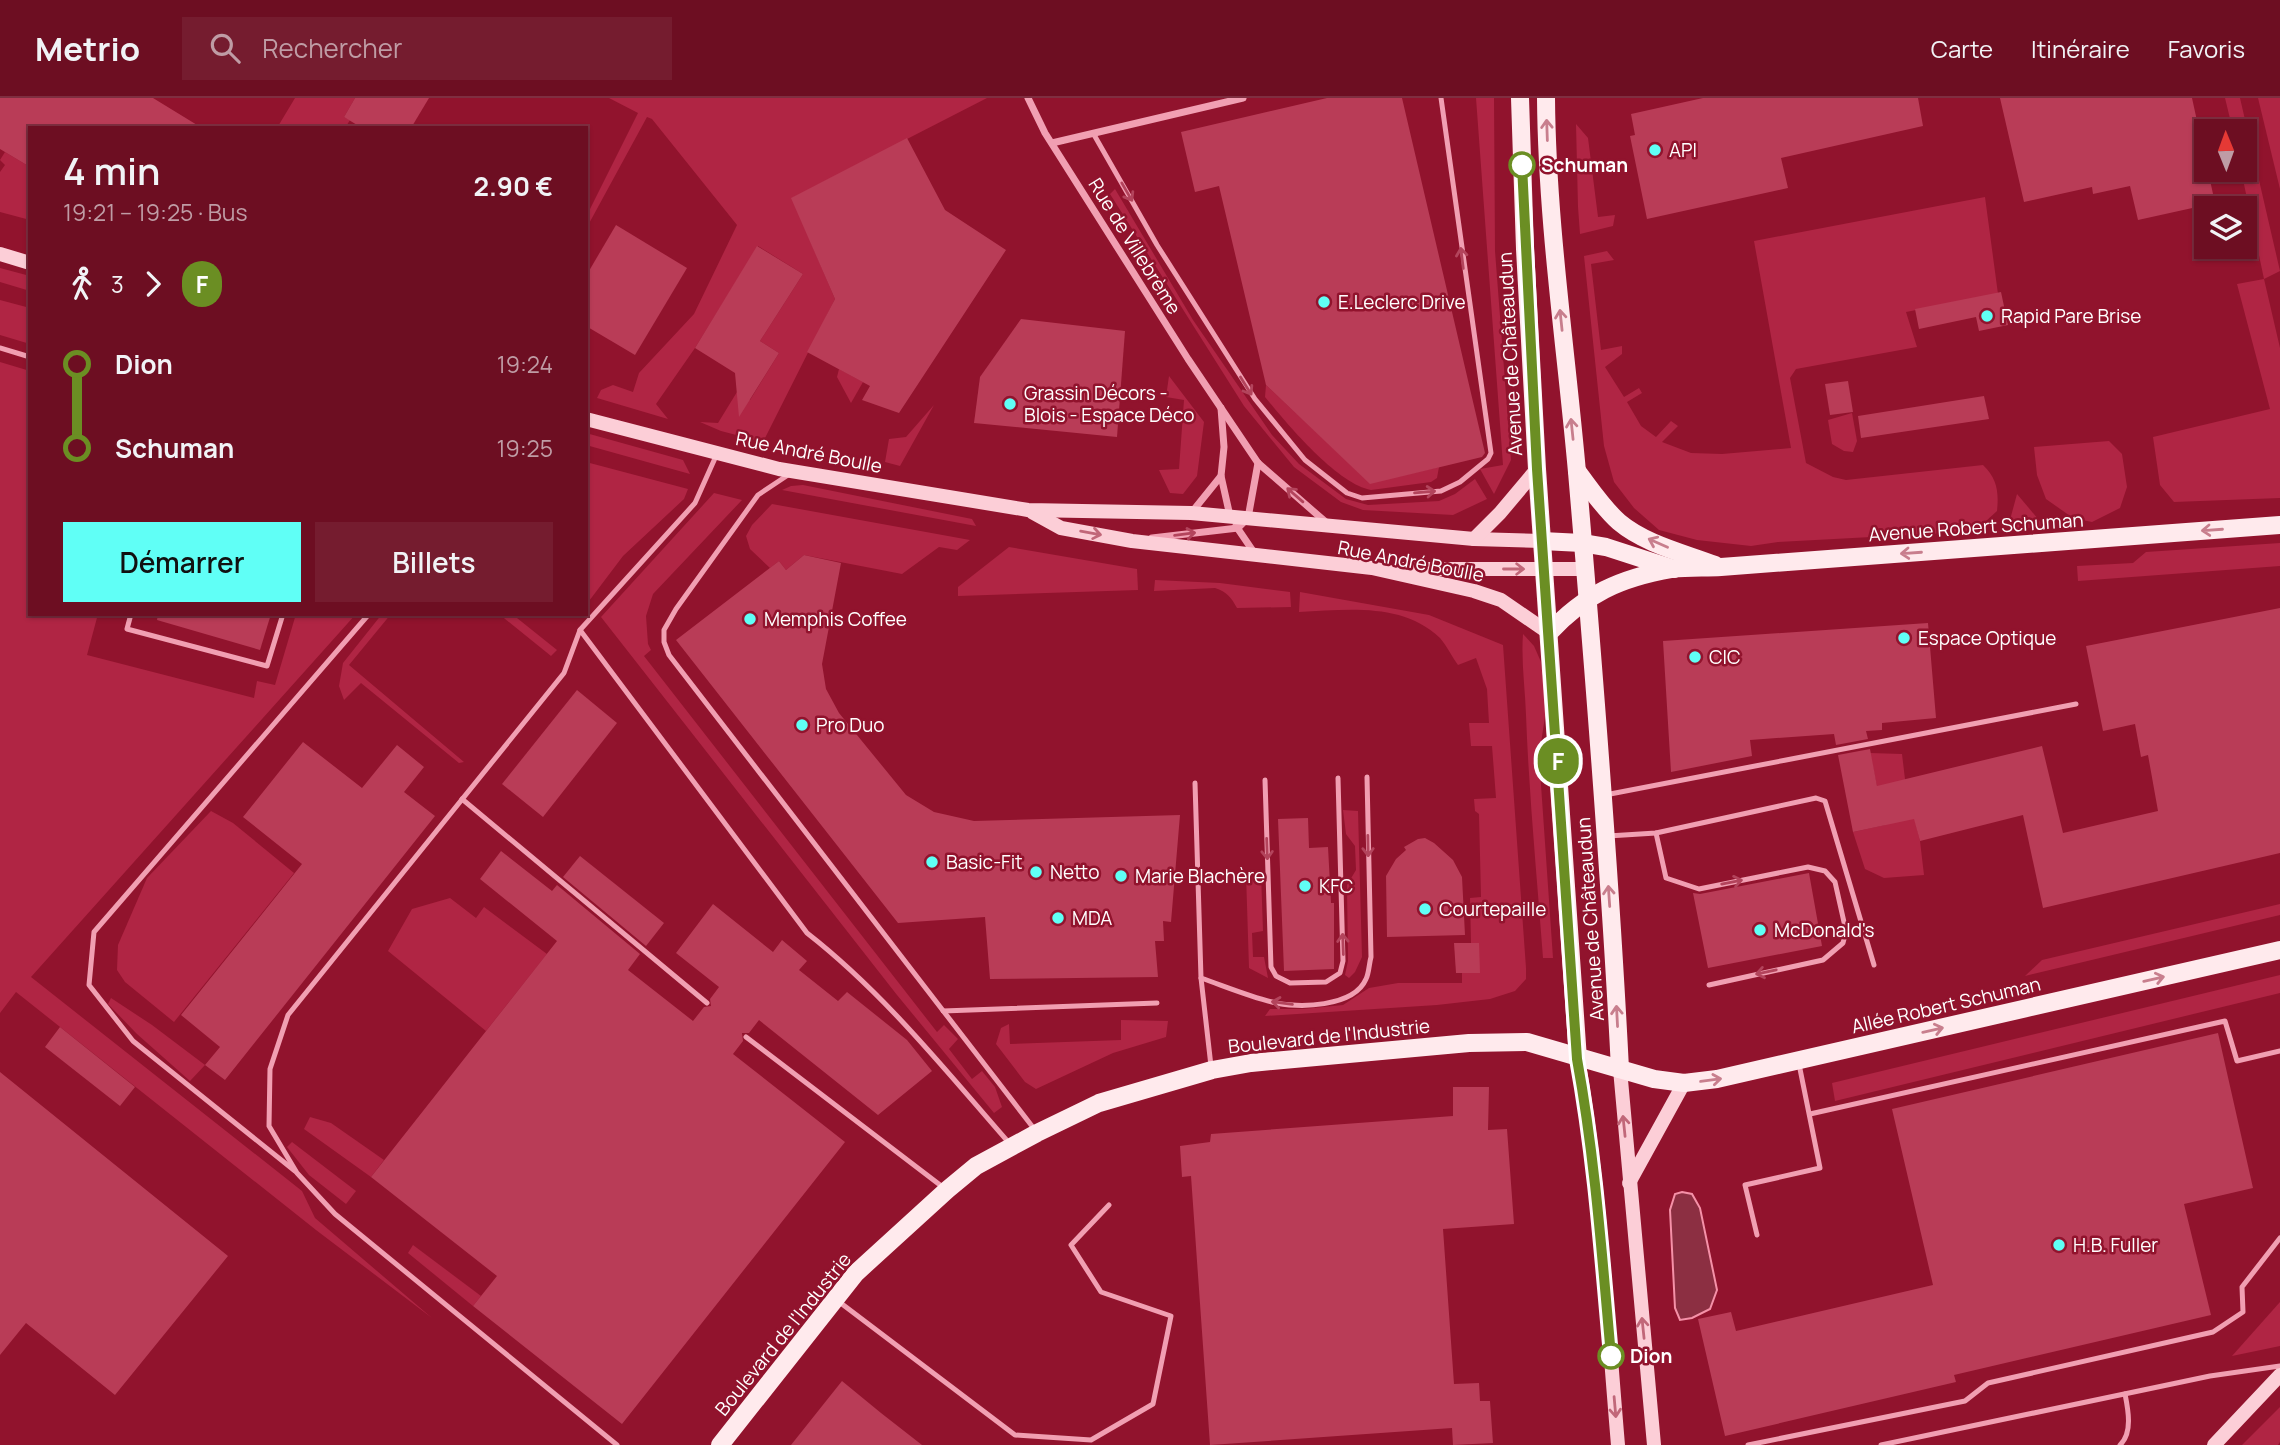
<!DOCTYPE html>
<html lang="fr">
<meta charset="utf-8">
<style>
:root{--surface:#6d0e22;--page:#751c2f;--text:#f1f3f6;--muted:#bf9ca5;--line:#7f2e40;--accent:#60fff6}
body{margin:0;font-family:Manrope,sans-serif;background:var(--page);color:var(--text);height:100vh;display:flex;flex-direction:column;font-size:26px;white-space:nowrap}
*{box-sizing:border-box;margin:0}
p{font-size:23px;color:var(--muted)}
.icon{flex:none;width:38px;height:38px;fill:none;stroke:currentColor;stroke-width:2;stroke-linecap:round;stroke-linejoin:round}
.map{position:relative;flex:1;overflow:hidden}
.drawer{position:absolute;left:28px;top:28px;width:560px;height:490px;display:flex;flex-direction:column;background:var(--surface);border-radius:0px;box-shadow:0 2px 5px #0004,0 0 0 2px var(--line)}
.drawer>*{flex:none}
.badge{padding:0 14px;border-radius:23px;font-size:24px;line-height:46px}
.needle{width:46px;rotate:359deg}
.controls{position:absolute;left:2194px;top:21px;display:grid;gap:14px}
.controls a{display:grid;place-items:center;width:63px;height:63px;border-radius:0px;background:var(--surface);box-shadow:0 2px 5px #0004,0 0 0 2px var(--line);font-size:35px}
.map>.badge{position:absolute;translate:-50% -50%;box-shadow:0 0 0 4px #fff}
.legs{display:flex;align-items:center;gap:10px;height:77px;padding:0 35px;font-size:23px}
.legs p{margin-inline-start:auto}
.headline{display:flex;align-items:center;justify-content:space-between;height:119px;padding:0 35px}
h1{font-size:38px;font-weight:600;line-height:52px}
.cta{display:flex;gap:14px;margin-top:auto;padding:14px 35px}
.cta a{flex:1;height:80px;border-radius:0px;background:var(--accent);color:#111;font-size:28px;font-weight:600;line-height:80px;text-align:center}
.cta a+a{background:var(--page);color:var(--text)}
ul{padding:0 35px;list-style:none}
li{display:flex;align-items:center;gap:24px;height:84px;font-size:26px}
li i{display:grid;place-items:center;width:10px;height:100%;margin:0 9px;background:currentColor}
li i::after{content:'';width:18px;height:18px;margin:-9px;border:5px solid;border-radius:50%;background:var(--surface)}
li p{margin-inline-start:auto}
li:first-child i{background:linear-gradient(#0000 50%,currentColor 0)}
li:last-child i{background:linear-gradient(currentColor 50%,#0000 0)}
header{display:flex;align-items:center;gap:42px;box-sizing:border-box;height:98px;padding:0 35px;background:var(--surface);border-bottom:2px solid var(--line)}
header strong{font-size:33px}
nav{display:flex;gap:38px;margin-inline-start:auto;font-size:24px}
.search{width:490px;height:63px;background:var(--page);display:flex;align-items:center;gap:18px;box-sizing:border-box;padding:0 24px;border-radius:0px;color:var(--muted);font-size:26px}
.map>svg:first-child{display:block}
</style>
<header>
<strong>Metrio</strong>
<div class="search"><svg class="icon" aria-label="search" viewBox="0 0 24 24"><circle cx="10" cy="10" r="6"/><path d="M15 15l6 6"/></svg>Rechercher</div>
<nav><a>Carte</a><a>Itinéraire</a><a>Favoris</a></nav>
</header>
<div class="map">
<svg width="2280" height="1347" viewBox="0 0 2280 1347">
<rect width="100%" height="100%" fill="#91132d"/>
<!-- green -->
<g fill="#b02544">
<polygon points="295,0 355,0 344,19 350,22 345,30 277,30"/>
<polygon points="609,0 987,0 792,100 835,201 763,344 721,333 700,324 718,325 737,294 750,302 779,255 760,243 803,176 758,148 695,250 656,306 668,321 597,300 601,292 613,287 633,294 639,275 694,216 737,127 652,21 647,19 586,131 586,119 638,15"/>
<polygon points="1476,0 1494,0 1495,153 1511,362 1494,396 1480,371 1503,367"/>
<polygon points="2225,0 2240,0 2280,173 2264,181 2280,250 2280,400 2174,404 2160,387 2153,339 2270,311 2237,186 2264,181 2241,72 2245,72 2245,33 2233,33"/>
<polygon points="2258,0 2280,0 2280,91"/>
<polygon points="1576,26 1588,40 1598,119 1615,117 1613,128 1580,136 1578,109"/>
<polygon points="5,54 30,69 30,122 0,114 0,74 5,67 0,62"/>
<polygon points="1115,91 1193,222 1272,337 1299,366 1346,401 1368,407 1439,403 1455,396 1475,381 1487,401 1453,417 1363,412 1341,404 1294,369 1244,308 1110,96"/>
<path d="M1985,99L1998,196L1906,214L1917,249L1796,271L1790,280L1806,365L1833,379L1846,382L1983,367C1997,380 1999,394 1997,413L1985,424L1965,434L1778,444L1751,448L1697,442L1659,432L1634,410L1614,384L1604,348L1584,158L1607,153L1614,162L1591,166L1601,252L1622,248V256L1605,269L1624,299L1639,290L1642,295L1627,304L1641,328L1656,339L1671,323L1678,328L1662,344L1691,355L1722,356L1791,350L1754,143Z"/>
<polygon points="0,170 30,178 30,193 0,184"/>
<polygon points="0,202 30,210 30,246 0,237"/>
<polygon points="0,264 30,273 30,516 98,516 87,557 254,600 257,583 275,587 296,516 356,516 31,879 302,1093 315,1120 432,1220 316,1132 16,894 0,915"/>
<polygon points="839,271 863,284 851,305 837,279"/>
<polygon points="1169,278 1204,324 1197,378 1183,396 1170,395 1159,372 1179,371 1184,302 1166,299"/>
<path d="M1266,287L1370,385L1439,369L1437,380L1431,384L1371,392C1337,386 1287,326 1265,299Z"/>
<polygon points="934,307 900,368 885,364 889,341 906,339"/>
<polygon points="1852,315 1857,343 1853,354 1844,353 1832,346 1828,322"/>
<polygon points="586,335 683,362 690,376 586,347"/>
<polygon points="2109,343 2122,356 2127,389 2120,410 2092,424 2073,420 2046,401 2037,377 2034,349"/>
<polygon points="586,364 688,391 684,401 623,458 586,507"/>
<polygon points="803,387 972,421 976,428 782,392 791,388"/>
<polygon points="714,395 742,402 653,496 646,518 648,546 651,552 644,558 937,934 944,927 958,941 949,951 972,981 982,973 995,989 1002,1009 994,1015 897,897 601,519"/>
<polygon points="2017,396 2044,428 2007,433"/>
<polygon points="772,406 970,442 957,452 939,449 902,476 804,457 786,472 779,463 770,470 750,451 746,438 752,427"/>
<polygon points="2280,445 2280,468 2078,483 2077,468 2133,465 2146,454"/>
<polygon points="1009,449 1137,471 1138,492 958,498 958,489"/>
<path d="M1155,482L1220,485L1290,494L1291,509L1237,510C1231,499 1227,494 1215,490L1154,493Z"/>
<path d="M1300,494L1429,517L1503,547L1526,870V881L1515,893L1490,901L1437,907L1265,918L1270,911H1303L1343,907L1369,890L1398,885H1462V875L1479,845H1471L1470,800L1481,799L1479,716L1475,713L1474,701L1496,700L1492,648H1471L1469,625H1489L1487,591L1476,560L1458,567C1452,559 1447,548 1440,540C1402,504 1347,512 1299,514Z"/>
<polygon points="382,516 391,516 349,567 464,664 459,665 361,585 344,602 339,588 343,565"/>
<polygon points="499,516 512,516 557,552 551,558"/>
<path d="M1523,536L1534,548L1541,564L1546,612L1539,658L1553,860H1543C1537,779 1529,698 1526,617C1525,589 1521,563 1523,536Z"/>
<polygon points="1870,655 1902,656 1905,681 1920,743 1924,777 1884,780 1865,771 1853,734 1885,727"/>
<polygon points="1343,712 1358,713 1362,859 1355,874 1349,880 1345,877 1348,863 1347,787 1356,772 1355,748 1346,736"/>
<polygon points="211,713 233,725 294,775 174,924 125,884 117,872 118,847 147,780"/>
<polygon points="1261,775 1263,833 1252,835 1253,859 1264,859 1268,880 1249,870 1246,776"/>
<polygon points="450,800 476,820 484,809 547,856 486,933 388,853 412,811"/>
<polygon points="2280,806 2280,817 2025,878 2042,862"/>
<polygon points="2280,877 2280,895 1835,1003 1832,985"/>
<polygon points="111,900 152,927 205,967 190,983 137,936 108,906"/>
<polygon points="1121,922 1168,923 1166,939 1113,955 1036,991 1025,984 996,946 1001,930 1009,926 1010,946 1121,942"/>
<polygon points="310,1019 331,1025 384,1062 371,1079 304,1031"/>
<polygon points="292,1044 356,1093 346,1106 309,1077 287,1049"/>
<polygon points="413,1147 481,1198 473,1208 408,1155"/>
<polygon points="2280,1204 2280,1248 2232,1258"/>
<polygon points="2280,1309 2280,1344 2278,1347 2242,1347"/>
</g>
<!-- water -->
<polygon fill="#8c2f42" stroke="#f591a8" stroke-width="2" points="1682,1094 1692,1096 1700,1110 1717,1192 1710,1211 1692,1220 1680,1222 1675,1210 1670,1112 1675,1096"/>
<!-- building -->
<g fill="#b93c57">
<polygon points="0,0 153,0 202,30 30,30 30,69 0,51"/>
<polygon points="355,0 429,0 411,30 362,30 344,19"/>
<polygon points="1327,0 1402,0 1485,355 1482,359 1370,386 1266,287 1219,88 1195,94 1181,34"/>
<polygon points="1703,0 1918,0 1923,28 1781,60 1788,90 1647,121 1630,38 1635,37 1631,16"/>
<polygon points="2000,0 2192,0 2215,105 2138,122 2130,88 2093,96 2092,89 2024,104"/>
<polygon points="907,40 945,112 1006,152 899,315 862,302 870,288 807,254 835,201 791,100"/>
<polygon points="616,127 687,170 635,257 586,228 586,178"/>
<polygon points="757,148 803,176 760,243 779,255 739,319 735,275 695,250"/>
<polygon points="2001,194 2008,227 1979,233 1976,219 1919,231 1915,211"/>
<polygon points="1021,221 1125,233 1117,339 974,325 980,279"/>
<polygon points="1848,283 1853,314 1830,317 1825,286"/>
<polygon points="1984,298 1989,321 1861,340 1858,318"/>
<polygon points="804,457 841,465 822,566 826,591 839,615 906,697 934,714 974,723 1180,717 1171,824 1163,823 1164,843 1155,843 1158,879 990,881 985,819 898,825 676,542 779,463 786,472"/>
<polygon points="2280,510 2280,755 2043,810 2023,717 1920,743 1914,721 1853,734 1838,657 1870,651 1877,688 2042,648 2063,735 2158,713 2148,657 2141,659 2135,626 2103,633 2086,548"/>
<polygon points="158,516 271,516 260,552 157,522"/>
<polygon points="1928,525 1936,620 1882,625 1882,632 1866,633 1868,641 1836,647 1834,636 1750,642 1752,658 1671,674 1663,543"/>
<polygon points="577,592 617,625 543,719 502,686"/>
<polygon points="303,644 362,690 397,647 424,669 404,694 435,718 225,982 205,967 220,949 181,917 302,766 243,719"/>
<polygon points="1308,720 1309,750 1328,749 1331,805 1334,805 1334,871 1284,873 1278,721"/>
<polygon points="1425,740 1434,745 1453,762 1462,779 1465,837 1387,839 1386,778 1396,761 1406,752 1404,749 1418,741"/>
<polygon points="501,753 552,793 557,787 640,856 628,872 693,923 704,909 711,908 710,901 719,889 676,855 713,806 773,854 782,842 807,863 799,872 838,903 847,894 907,942 932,973 878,1017 759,922 749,935 742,935 743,943 733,956 845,1044 622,1326 473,1208 497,1178 371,1079 557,843 480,781"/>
<polygon points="580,758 664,825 646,848 563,779"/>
<polygon points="1809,775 1822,848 1708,870 1693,795 1700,796"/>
<polygon points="1454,845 1479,845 1480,875 1456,875"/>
<polygon points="60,929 135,989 120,1008 45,949"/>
<polygon points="2218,935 2253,1090 2184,1106 2211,1217 1954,1277 1956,1284 1725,1338 1698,1221 1731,1214 1736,1233 1933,1187 1892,1011"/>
<polygon points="0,974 228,1158 115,1297 26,1225 0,1257"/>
<polygon points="1453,989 1489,989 1488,1032 1507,1031 1514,1126 1443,1131 1454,1286 1479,1285 1480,1303 1490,1303 1493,1345 1453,1347 1452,1330 1210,1347 1191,1078 1182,1079 1180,1048 1210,1044 1211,1036 1453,1018"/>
<polygon points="842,1283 881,1315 922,1347 791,1347"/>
</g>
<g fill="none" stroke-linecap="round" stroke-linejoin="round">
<!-- lane -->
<g stroke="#f19fb2" stroke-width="5">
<polyline points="1093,35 1157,147 1255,301 1305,362 1347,395 1362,400 1441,393 1460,384 1488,361 1491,355 1441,0"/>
<polyline points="0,250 30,259"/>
<polyline points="788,377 758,397 676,511 664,532 664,544 669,557 1035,1032"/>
<polyline points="131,516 127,531 267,568 283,516"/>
<path d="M580,532L807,835C884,895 946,973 1010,1046"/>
<polyline points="1265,682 1271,869 1276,878 1290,885 1326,884 1340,875 1343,863 1338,680"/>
<polyline points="1195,685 1201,880 1211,968"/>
<polyline points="1605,697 2076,606"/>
<polyline points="462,701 707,905"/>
<polyline points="1656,735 1666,780 1699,791 1808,769 1825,773 1835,784 1846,833 1843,845 1823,862 1709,887"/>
<polyline points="1608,738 1656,735 1816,700 1825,703 1874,867"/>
<path d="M1201,880C1224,888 1248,898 1272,904C1298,911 1354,909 1366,881C1369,875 1369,866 1371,859L1367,679"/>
<polyline points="943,913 1157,905"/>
<polyline points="746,939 944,1090"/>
<polyline points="1810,1016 2225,923 2237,963 2280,953"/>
<polyline points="295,1073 133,943 89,887 94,834 369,516"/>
<polyline points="1757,1137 1745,1087 1820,1070 1799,966"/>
<polyline points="838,1203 1015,1337 1091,1342 1153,1306 1171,1218 1101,1194 1071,1147 1109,1107"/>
<polyline points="617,1347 335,1116 297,1075 269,1028 270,971 288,917 564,575 580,532 695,405 716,358"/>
<polyline points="1748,1347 1965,1303 1988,1285 2213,1234 2243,1214 2242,1189 2280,1140"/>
<polyline points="1881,1347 2210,1278 2280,1268"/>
<path d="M2120,1347C2133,1335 2128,1311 2125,1296"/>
</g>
<!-- street -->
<g stroke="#f19fb2" stroke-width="7">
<polyline points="1028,0 1045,35 1188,261 1258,365 1328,426"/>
<polyline points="1052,45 1243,0"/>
<polyline points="1221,378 1230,418"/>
<polyline points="1192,414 1221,378 1224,349 1221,310"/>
<polyline points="1236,428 1255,456"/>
<polyline points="1152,440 1238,430 1248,420 1258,365"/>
</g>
<!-- secondary -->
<g stroke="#fcced7" stroke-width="14">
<polyline points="0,156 30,165"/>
<polyline points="586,321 779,371 1028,412 1191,415 1474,441 1542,443"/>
<polyline points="1032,414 1061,430 1132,443 1372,470 1474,493 1501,502 1549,535"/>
<polyline points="1474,441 1500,415 1537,371"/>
<polyline points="1401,471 1584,471"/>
<path d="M1578,961C1600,1088 1607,1218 1618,1347"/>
<polyline points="1620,971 1654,1347"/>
<polyline points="1629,1085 1684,985"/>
<polyline points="2214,1347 2280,1277"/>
</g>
<!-- primary -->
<g stroke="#ffeaed" stroke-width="18">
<polyline points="1520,0 1525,151 1537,371 1578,961"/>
<path d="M1546,0C1547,125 1566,250 1577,374C1594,573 1610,772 1620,971"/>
<path d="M1577,373C1590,390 1603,410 1619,424C1645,446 1684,455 1715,467"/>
<polyline points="1542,443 1582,445 1606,449 1674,471"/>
<path d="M1549,535C1585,496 1620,480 1672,471C1688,469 1705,470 1721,469L2280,427"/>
<polyline points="720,1347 856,1175 947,1092 976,1068 1037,1035 1099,1005 1212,972 1251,965 1469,945 1527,944 1654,981 1684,985 1717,981 2280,852"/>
</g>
</g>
<!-- one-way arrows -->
<defs><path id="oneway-shaft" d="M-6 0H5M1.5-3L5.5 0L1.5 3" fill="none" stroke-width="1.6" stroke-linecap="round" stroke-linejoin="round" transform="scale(1.75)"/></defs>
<g stroke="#c87e8d">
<use href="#oneway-shaft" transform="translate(1547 32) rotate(-92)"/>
<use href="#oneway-shaft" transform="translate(1561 222) rotate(-96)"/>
<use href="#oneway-shaft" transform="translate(1572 331) rotate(-96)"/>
<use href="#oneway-shaft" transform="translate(2212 432) rotate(176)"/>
<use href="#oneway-shaft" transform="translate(1658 445) rotate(-156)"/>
<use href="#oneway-shaft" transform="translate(1911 455) rotate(176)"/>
<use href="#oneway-shaft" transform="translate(1609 798) rotate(-94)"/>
<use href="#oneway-shaft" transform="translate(2154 881) rotate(-13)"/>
<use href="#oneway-shaft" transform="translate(1617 918) rotate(-93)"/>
<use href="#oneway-shaft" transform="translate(1933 932) rotate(-13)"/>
<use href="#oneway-shaft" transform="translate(1711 982) rotate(-8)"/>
</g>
<g stroke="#b3445c">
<use href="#oneway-shaft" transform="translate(1127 94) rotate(60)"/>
<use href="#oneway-shaft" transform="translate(1462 160) rotate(-97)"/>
<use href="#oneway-shaft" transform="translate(1246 288) rotate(58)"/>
<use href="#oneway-shaft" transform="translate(1425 394) rotate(-5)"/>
<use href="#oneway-shaft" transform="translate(1295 397) rotate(-139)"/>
<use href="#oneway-shaft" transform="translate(1185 436) rotate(-7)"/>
<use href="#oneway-shaft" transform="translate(1368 748) rotate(89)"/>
<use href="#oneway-shaft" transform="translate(1267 751) rotate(88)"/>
<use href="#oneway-shaft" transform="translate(1732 784) rotate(-11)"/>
<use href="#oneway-shaft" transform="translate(1343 846) rotate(-92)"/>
<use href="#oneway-shaft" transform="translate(1766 874) rotate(168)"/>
<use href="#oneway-shaft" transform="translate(1282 905) rotate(-173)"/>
</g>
<g stroke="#c16779">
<use href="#oneway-shaft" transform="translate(1091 435) rotate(10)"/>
<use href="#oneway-shaft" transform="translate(1514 471)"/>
<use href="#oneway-shaft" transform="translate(1624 1028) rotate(-96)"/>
<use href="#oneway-shaft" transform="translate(1643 1230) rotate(-96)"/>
<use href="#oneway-shaft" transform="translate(1615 1309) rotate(85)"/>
</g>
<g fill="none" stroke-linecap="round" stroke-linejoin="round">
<defs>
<path id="line-1" d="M1522,67L1537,371L1577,961C1595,1059 1602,1158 1611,1258"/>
</defs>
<!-- line-1 casing -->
<use href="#line-1" stroke="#fff" stroke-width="16"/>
<!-- line-1 -->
<use href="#line-1" stroke="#6b8e23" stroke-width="10"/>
</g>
<!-- markers -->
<g fill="#60fff6" stroke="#91132d" stroke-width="2.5">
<circle cx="1655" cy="52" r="7"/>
<circle cx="1324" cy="204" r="7"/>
<circle cx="1987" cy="218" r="7"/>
<circle cx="1010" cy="306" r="7"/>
<circle cx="750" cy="521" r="7"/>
<circle cx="1904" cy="540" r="7"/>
<circle cx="1695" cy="559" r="7"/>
<circle cx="802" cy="627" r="7"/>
<circle cx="932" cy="764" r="7"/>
<circle cx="1036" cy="774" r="7"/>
<circle cx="1121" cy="778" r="7"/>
<circle cx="1305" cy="788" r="7"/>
<circle cx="1425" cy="811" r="7"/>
<circle cx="1058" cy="820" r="7"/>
<circle cx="1760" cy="832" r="7"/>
<circle cx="2059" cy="1147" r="7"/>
</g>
<g fill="#fff" stroke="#6b8e23" stroke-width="3.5">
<circle cx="1522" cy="67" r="12"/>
<circle cx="1611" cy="1258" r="12"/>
</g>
<g text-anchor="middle" stroke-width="5" stroke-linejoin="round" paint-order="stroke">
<!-- poi labels -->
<g font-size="19" fill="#fff" stroke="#91132d" text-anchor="start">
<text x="1669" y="59">API</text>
<text x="1338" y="211">E.Leclerc Drive</text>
<text x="2001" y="225">Rapid Pare Brise</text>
<text x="1024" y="302">Grassin Décors -<tspan x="1024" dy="22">Blois - Espace Déco</tspan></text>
<text x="764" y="528">Memphis Coffee</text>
<text x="1918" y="547">Espace Optique</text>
<text x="1709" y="566">CIC</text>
<text x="816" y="634">Pro Duo</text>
<text x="946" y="771">Basic-Fit</text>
<text x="1050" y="781">Netto</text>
<text x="1135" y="785">Marie Blachère</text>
<text x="1319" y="795">KFC</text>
<text x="1439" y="818">Courtepaille</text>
<text x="1072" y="827">MDA</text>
<text x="1774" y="839">McDonald's</text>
<text x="2073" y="1154">H.B. Fuller</text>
</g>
<!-- stop labels -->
<g font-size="19" font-weight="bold" fill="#fff" stroke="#91132d" text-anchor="start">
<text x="1541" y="74">Schuman</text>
<text x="1630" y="1265">Dion</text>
</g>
<!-- street labels -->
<g font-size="19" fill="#fff" stroke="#91132d">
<text transform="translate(1135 148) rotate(58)" y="7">Rue de Villebrème</text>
<text transform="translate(1510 256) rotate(-93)" y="7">Avenue de Châteaudun</text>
<text transform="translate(809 354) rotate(11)" y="7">Rue André Boulle</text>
<text transform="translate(1976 429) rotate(-4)" y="7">Avenue Robert Schuman</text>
<text transform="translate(1411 463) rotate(11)" y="7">Rue André Boulle</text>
<text transform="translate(1590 821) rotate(-94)" y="7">Avenue de Châteaudun</text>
<text transform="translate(1946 907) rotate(-13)" y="7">Allée Robert Schuman</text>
<text transform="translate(1329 938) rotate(-6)" y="7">Boulevard de l'Industrie</text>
<text transform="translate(783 1236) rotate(-51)" y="7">Boulevard de l'Industrie</text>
</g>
</g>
</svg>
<div class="controls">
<a><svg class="needle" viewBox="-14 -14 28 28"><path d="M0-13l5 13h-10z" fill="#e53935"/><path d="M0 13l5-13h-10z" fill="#bf9ca5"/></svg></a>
<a><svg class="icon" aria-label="layers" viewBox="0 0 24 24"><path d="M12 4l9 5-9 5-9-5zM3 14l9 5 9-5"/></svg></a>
</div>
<b class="badge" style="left:1558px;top:663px;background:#6b8e23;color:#fff">F</b>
<section class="drawer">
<div class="headline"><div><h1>4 min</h1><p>19:21 – 19:25 · Bus</p></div><b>2.90 €</b></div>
<div class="legs"><svg class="icon" aria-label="walk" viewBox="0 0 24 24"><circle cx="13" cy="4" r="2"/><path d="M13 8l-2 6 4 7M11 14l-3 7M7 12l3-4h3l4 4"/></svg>3<svg class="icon" aria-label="forward" viewBox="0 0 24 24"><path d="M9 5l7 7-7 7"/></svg><b class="badge" style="background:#6b8e23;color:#fff">F</b></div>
<ul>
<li><i style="color:#6b8e23"></i><b>Dion</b><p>19:24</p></li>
<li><i style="color:#6b8e23"></i><b>Schuman</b><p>19:25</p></li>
</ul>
<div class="cta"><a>Démarrer</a><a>Billets</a></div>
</section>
</div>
